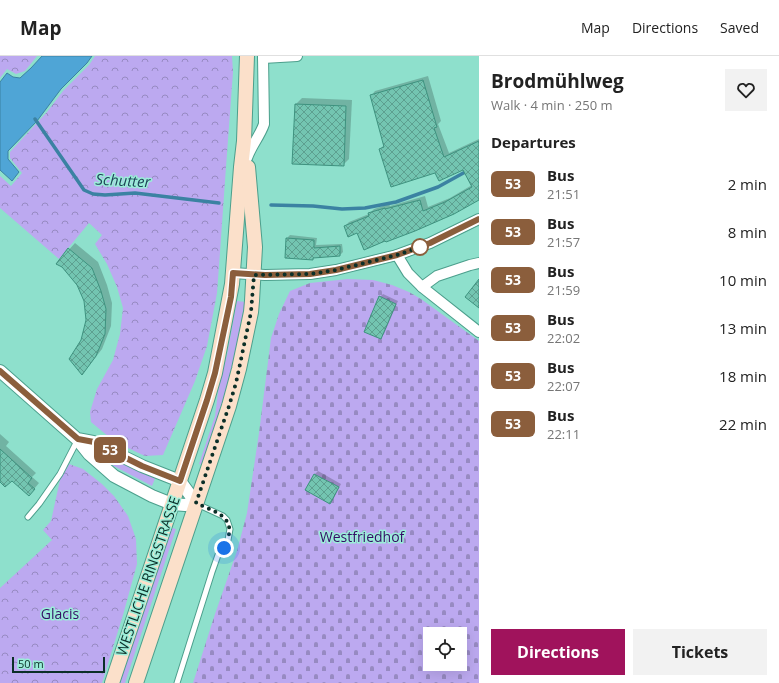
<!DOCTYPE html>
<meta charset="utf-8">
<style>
:root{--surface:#fff;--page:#f2f2f2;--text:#222;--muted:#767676;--line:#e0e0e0;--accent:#a0135c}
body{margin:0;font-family:"Open Sans",sans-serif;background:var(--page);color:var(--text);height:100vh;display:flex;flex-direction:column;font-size:15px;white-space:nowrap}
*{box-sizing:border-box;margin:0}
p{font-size:13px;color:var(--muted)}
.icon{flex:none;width:22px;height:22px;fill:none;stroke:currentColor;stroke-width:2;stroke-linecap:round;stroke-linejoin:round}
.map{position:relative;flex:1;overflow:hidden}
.side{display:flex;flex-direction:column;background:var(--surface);width:300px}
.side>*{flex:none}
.badge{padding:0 8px;border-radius:6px;font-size:14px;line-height:26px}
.buttons{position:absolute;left:423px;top:571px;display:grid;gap:8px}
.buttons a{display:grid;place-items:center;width:44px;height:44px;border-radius:0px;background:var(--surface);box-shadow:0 4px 16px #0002;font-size:20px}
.scale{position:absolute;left:12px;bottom:10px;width:93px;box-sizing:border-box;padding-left:4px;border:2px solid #0b2f28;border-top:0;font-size:11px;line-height:14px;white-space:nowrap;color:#0b2f28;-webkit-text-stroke:3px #9beed9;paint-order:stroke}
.you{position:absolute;width:20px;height:20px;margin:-10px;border:3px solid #fff;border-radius:50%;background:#1a73e8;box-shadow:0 0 0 6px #1a73e833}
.map>.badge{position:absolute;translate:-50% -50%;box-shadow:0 0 0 2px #fff}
h2{padding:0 12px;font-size:15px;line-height:36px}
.round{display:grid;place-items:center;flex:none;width:42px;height:42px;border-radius:0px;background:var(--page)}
.head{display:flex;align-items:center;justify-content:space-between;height:68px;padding:0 12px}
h1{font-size:19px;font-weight:700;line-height:30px}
.action{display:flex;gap:8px;margin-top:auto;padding:8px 12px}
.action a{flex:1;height:46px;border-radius:0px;background:var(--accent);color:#fff;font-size:16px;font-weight:700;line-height:46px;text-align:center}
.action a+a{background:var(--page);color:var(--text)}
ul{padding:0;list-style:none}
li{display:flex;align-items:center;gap:12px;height:48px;padding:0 12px}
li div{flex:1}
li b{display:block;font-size:15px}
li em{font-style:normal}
li .badge{min-width:44px;font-weight:700;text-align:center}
header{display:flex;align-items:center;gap:24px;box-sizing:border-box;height:56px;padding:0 20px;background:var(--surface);border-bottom:1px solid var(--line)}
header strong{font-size:19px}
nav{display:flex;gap:22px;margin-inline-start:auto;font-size:14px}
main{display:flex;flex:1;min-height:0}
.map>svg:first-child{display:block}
</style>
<header>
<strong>Map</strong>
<nav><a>Map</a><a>Directions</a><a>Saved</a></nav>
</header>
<main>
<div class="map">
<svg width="479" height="627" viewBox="0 0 479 627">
<defs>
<pattern id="cemetery-stones" width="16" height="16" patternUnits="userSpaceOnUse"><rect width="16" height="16" fill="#bca9f0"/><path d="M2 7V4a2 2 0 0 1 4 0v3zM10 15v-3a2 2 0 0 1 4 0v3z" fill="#978ac2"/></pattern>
<pattern id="park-crowns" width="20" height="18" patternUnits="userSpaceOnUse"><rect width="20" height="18" fill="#bca9f0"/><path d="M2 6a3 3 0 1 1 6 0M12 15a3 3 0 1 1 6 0" fill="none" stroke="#978ac2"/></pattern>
<pattern id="building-cross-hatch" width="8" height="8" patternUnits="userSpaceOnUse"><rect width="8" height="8" fill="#73c5b1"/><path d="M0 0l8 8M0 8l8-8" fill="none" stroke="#5da090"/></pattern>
</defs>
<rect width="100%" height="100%" fill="#8ee0cc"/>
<!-- grass -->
<g fill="#bca9f0">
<polygon points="237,245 245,246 234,301 227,331 202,409 199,408 215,360 219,329 227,299"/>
<polygon points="91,388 156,420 152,430 112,409 93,395"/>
<polygon points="172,472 176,473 125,627 120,627"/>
</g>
<!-- cemetery -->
<path fill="url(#cemetery-stones)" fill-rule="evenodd" d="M348,223L373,224L392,229L409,236L421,243L479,285V627H193L215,558L237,495L247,457L259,377L271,282L279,258L290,235L310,227ZM430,578H460V608H430Z"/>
<!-- park -->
<g fill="url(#park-crowns)">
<polygon points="0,0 37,0 25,15 16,18 7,13 0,22"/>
<polygon points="95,0 232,0 233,16 226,111 219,210 217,237 207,290 195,325 163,399 145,400 115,386 91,366 90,356 97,333 113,304 120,278 123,252 117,231 107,208 95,188 102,179 89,167 59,203 0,152 0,120 11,130 22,117 10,102 10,96 47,56 63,35 89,9"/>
<polygon points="69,408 83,413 102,428 114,440 128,460 136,483 137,508 123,559 102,627 0,627 0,532 52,484 43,474 51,465 60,424"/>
</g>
<!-- water -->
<polygon fill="#4fa5d6" stroke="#3b82a2" points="42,0 92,0 87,7 61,33 37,65 8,95 8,103 19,116 12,125 0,114 0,26 7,17 13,21 20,22 31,12"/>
<!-- shadow -->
<g fill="#0003">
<polygon points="428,20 441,65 438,68 449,97 479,83 479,142 358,176 345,170 349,166 369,158 374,153 389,148 390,150 425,140 428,151 450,142 472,129 463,113 436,116 380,93 385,88 371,40 375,35"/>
<polygon points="302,42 352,44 349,103 343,109 296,48"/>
<polygon points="290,179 317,182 316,189 342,188 343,196 340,199 315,201 313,203 287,182"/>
<polygon points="75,187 98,206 107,229 112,247 111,270 102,293 88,311 82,317 82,284 87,264 85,245 78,229 62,211 57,207"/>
<polygon points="383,238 398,245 384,278 381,281 380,241"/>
<polygon points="0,378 9,386 6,390 36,417 32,421 39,427 29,439 12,423 0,425"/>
<polygon points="318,415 341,428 333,444 330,447 307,434 315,418"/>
</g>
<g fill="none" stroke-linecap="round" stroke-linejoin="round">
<!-- stream -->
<g stroke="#3b82a2" stroke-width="3.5">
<polyline points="35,63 84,134 93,138 105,139 135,137 219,147"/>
<polyline points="271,149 313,150 342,153 365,152 396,146 438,131 467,115"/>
</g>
</g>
<!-- building -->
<g fill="url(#building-cross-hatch)" stroke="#3e927f">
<polygon points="423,24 437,71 434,72 444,101 479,85 479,144 454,158 415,175 386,186 385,185 364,194 357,177 348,181 344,170 369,160 368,157 385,152 385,153 420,144 423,155 445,146 472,131 463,114 439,125 435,117 391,131 379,93 384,91 370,39"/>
<polygon points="295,48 346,50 344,110 292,108"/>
<polygon points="286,182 314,184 314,192 340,190 340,200 313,202 313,204 285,202"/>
<polygon points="68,192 92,212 101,235 106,253 105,278 96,300 82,319 69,303 81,284 86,264 84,245 77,229 62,211 56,208"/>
<polygon points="479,223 479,252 465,241"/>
<polygon points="379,240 396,248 381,283 364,276"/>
<polygon points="0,393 32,422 28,427 35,433 29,440 12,425 5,431 0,426"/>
<polygon points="314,418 339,431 330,448 305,434"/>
</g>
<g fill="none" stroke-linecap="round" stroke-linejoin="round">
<defs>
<g id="service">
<polyline points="28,461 39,448 60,418 77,385"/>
<polyline points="177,627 212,516 218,499 224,492 228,484 230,473 227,464 223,460 197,448"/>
</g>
<g id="minor">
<polyline points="263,2 297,0"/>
<path d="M247,102C251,90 260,80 264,68L263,0"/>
<polyline points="397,199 408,217 422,231 479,276"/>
<polyline points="233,217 265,219 310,218 336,214 397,199 430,187 479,163"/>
<polyline points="422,231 437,220 470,209 479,207"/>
</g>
<polyline id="tertiary" points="0,315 77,383 89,398 114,420 152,440 172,448 185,449 196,447 180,425 142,410 93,386 77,383"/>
<g id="secondary">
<polyline points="112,627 207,344 215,317 232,228 241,111 244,85 247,0"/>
<polyline points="136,627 229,350 239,313 251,256 252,245 255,191 248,111"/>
</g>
</defs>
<!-- service casing -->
<use href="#service" stroke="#4c9f8c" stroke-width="7"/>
<!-- minor casing -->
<use href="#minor" stroke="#4c9f8c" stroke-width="12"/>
<!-- tertiary casing -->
<use href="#tertiary" stroke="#4c9f8c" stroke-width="14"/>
<!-- secondary casing -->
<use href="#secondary" stroke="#4c9f8c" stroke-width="16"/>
<!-- service -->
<use href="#service" stroke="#fff" stroke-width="5"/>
<!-- minor -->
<use href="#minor" stroke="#fff" stroke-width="10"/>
<!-- tertiary -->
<use href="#tertiary" stroke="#fff" stroke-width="12"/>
<!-- secondary -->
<use href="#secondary" stroke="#fbe0ca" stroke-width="14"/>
</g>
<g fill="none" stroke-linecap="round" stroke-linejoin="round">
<defs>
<polyline id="line" points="0,315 78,383 94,386 142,410 180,425 207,344 215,317 231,241 233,217 265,219 310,218 336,214 397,199 430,187 479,163"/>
</defs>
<!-- line casing -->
<use href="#line" stroke="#fff" stroke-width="9"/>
<!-- line -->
<use href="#line" stroke="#8b5e3c" stroke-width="6"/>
<!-- walk -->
<path stroke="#0b2f28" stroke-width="4" stroke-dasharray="0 7.2" d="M224,492C239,462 220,458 196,447L229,350L236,327L251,256L254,219L310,218L336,214L397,199L420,191"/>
</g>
<!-- markers -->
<circle fill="#fff" stroke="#8b5e3c" stroke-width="2" cx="420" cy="191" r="8"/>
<g text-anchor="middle" stroke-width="3" stroke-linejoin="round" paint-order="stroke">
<!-- park labels -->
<g font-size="14" fill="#350d66" stroke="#9beed9">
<text x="362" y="486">Westfriedhof</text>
<text x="60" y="563">Glacis</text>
</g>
<!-- street labels -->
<g font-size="14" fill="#0b2f28" stroke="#9beed9">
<text transform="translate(148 520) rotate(-71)" y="5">WESTLICHE RINGSTRASSE</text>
</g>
<!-- water labels -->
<g font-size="15" font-style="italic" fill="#1f4459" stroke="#9beed9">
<text transform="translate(123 125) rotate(3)" y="5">Schutter</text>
</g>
</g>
</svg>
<div class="buttons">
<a><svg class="icon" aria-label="locate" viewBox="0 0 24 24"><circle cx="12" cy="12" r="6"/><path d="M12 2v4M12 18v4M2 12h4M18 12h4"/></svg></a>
</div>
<div class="scale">50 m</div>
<div class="you" style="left:224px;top:492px"></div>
<b class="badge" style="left:110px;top:394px;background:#8b5e3c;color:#fff">53</b>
</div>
<section class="side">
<div class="head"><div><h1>Brodmühlweg</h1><p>Walk · 4 min · 250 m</p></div><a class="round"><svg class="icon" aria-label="heart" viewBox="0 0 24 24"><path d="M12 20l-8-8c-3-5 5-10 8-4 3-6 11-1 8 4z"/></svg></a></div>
<h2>Departures</h2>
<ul>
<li><span class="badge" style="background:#8b5e3c;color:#fff">53</span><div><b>Bus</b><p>21:51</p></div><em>2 min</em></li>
<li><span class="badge" style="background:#8b5e3c;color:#fff">53</span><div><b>Bus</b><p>21:57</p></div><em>8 min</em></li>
<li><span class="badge" style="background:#8b5e3c;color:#fff">53</span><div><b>Bus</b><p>21:59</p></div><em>10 min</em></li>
<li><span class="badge" style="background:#8b5e3c;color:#fff">53</span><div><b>Bus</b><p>22:02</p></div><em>13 min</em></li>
<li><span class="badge" style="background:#8b5e3c;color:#fff">53</span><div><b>Bus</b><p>22:07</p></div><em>18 min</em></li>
<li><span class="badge" style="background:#8b5e3c;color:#fff">53</span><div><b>Bus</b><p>22:11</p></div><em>22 min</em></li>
</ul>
<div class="action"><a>Directions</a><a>Tickets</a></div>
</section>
</main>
